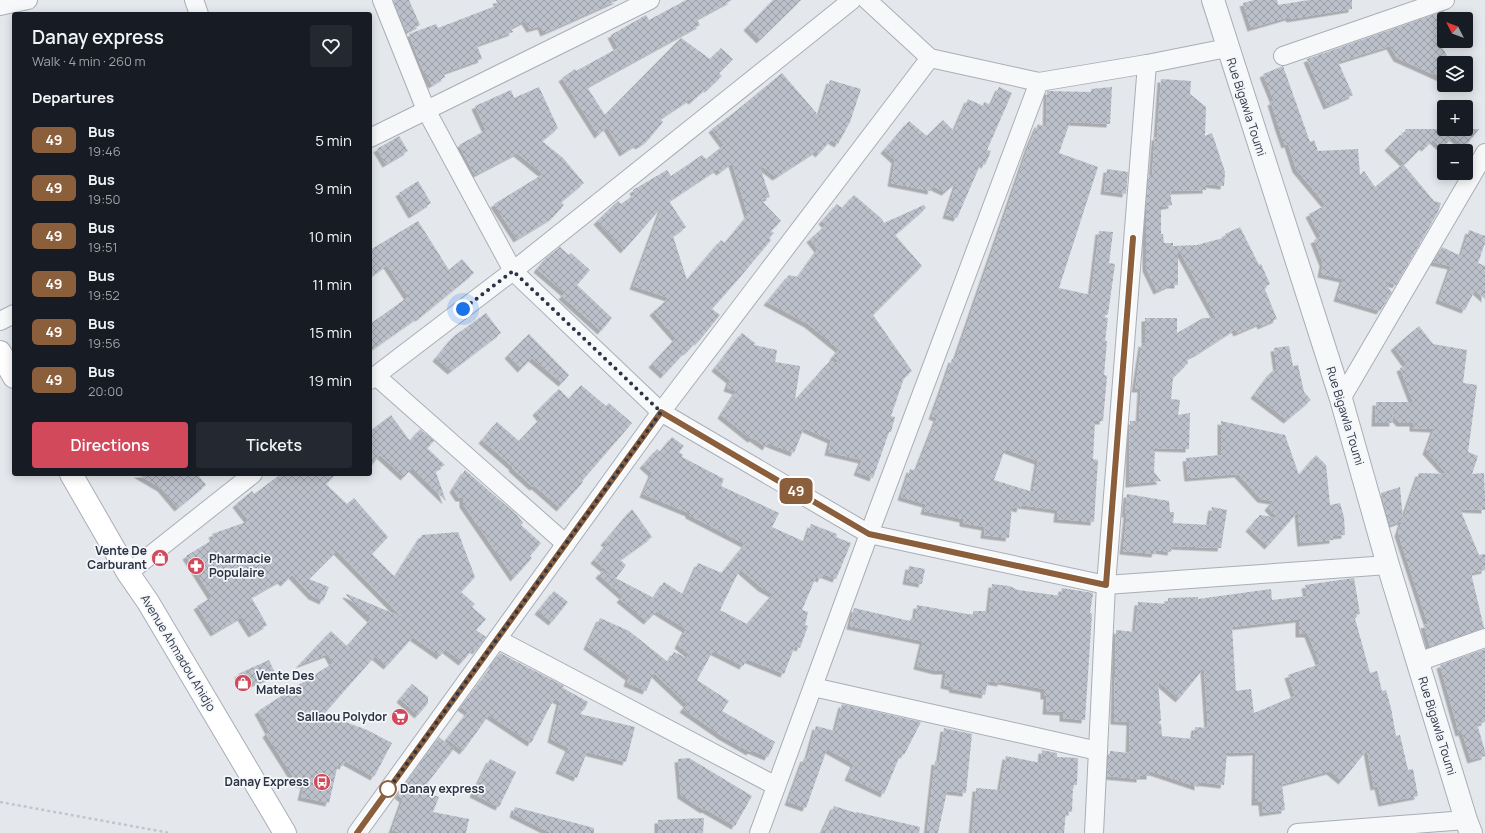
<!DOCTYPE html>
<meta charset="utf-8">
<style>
:root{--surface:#171b24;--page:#242831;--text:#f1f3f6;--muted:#9ea1a6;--accent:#d1495b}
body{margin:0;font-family:Manrope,sans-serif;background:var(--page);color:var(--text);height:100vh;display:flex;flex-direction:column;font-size:15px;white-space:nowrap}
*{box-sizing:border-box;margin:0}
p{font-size:13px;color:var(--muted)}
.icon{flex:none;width:22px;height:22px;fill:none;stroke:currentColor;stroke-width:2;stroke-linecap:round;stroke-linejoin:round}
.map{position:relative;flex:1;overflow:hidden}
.panel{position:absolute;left:12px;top:12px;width:360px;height:464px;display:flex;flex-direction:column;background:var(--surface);border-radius:4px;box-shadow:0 2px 10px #0003}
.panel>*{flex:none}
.badge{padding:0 8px;border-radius:6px;font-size:14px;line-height:26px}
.needle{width:26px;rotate:312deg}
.controls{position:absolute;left:1437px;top:12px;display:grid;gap:8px}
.controls a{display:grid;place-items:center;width:36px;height:36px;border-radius:4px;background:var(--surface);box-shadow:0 2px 10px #0003;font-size:20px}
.you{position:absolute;width:20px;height:20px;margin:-10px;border:3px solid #fff;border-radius:50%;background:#1a73e8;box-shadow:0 0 0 6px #1a73e833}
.map>.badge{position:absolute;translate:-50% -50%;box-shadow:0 0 0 2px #fff}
h2{padding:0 20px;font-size:15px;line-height:36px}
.round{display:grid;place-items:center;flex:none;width:42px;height:42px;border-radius:4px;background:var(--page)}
.headline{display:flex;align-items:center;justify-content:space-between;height:68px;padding:0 20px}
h1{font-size:19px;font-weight:600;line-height:30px}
.action{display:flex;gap:8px;margin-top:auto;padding:8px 20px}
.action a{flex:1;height:46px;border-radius:4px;background:var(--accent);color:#fff;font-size:16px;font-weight:600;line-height:46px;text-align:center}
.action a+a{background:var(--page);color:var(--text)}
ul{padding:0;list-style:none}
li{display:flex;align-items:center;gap:12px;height:48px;padding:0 20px}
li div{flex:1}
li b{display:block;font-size:15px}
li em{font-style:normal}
li .badge{min-width:44px;font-weight:700;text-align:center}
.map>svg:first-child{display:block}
</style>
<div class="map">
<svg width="1485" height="833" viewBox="0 0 1485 833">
<defs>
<pattern id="building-cross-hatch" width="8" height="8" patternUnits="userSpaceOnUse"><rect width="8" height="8" fill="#bbc0ca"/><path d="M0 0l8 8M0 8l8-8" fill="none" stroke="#989da6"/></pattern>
<filter id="shadow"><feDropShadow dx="-3.5" dy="3.5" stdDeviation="0" flood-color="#0004"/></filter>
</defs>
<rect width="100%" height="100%" fill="#e4e7ec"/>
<!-- building -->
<g fill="url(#building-cross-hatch)" fill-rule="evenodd" filter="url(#shadow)">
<polygon points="393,0 409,0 420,25 407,32"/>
<polygon points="496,0 618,0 544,33 541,26 530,29 525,21 511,28 513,32 477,45 482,59 443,73 445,77 432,85 421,66 409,34 436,24 438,28 498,5"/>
<polygon points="686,0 732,0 697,19 700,25 587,87 605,115 681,38 710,59 721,48 733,59 719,73 722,76 708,89 707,88 692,101 690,99 660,119 663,122 648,140 639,146 637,144 623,153 607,127 598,135 562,78 575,69 576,71 618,48 611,35 646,15 649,20"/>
<polygon points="773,0 801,0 760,40 747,27"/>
<polygon points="1254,0 1277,0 1278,5 1309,0 1352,0 1352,9 1290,19 1289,17 1251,28 1243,3"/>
<polygon points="1444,11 1444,34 1436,36 1451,63 1444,63 1444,79 1397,58 1390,46 1338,62 1353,95 1327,106 1307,59"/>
<polygon points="1283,66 1310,142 1314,140 1318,151 1358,149 1360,175 1364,171 1375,187 1403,164 1434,201 1441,203 1438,212 1396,285 1383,280 1392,292 1380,311 1337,298 1343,279 1321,274 1323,263 1314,240 1321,237 1309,214 1326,205 1296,169 1288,144 1285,145 1279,128 1271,102 1274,101 1263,74"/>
<path d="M782,73L819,116L830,80L861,89L850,122L838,144L831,140L819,154L816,151L776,177L759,164L770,197L761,200L781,221L771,231L774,233L769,238L771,240L741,276L712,309L720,315L698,342L697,341L687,352L686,351L664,375L652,364L676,338L653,312L669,298L633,286L662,207L624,250L597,221L618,201L621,204L635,194L633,190L667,170L671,176L702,155L706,159L724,145L712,129L736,111ZM732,163L748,215L725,243L721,240L687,280L673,236L686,227L669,201L717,169L720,172Z"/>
<polygon points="1161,79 1191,81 1190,94 1206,107 1205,136 1212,133 1225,172 1224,186 1206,184 1206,190 1170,191 1172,205 1161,207 1161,234 1163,234 1164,243 1173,243 1173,246 1197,245 1227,237 1225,234 1240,227 1259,265 1261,264 1270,284 1264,287 1277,319 1261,326 1260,323 1237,333 1235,329 1198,353 1187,358 1188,363 1173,378 1171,399 1180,400 1178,415 1190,413 1189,449 1155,448 1154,472 1161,481 1129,484 1130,421 1139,421 1141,389 1135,389 1142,343 1145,344 1145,318 1177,318 1177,333 1203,318 1216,318 1178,248 1178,285 1170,285 1157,291 1146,268 1146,208 1149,175 1152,175 1155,137 1157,137"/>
<polygon points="539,87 558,128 542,141 563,158 584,183 561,202 564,205 553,217 517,239 494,204 543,174 517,153 475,175 459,145 486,130 475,106 511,90 514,98"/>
<polygon points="999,87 1012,93 987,150 991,151 985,165 981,163 957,218 946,215 957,182 945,192 932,186 931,191 891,183 895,160 884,150 909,121 927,136 943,120 954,131 968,99 983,106 984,102 991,105"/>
<path d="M1112,87L1110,124L1070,122L1059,153L1098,167L1059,288L1091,295L1099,231L1113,232L1109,263L1115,264L1108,314L1102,317L1108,318L1105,341H1107L1104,375L1107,376L1103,421H1095L1093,459L1098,460L1094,522L1057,519L1058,510L1021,505L1020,509L1012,507L1009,538L984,535L985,527L963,523V519L924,511L926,504L901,497L910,469L916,471L937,418L932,416L941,391L952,359L955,360L1029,145L1038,124L1046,127L1047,91L1091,92V89ZM1005,449L1038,461L1033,492L994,480Z"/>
<polygon points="1405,129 1479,129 1465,147 1453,137 1442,148 1433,140 1425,148 1423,146 1405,164 1388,147 1400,135 1401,136 1406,130"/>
<polygon points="399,136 408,151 386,164 377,149"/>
<polygon points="1107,169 1128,172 1126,194 1104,191"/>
<polygon points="418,181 431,203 412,215 399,193"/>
<polygon points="854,195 882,219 884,223 924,205 926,208 895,235 922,266 873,315 912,371 904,378 891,416 895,417 891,432 889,432 873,478 857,472 862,460 828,452 831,440 804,428 794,453 768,443 766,447 753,438 751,439 721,415 736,391 727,388 730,380 715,368 742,333 755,343 754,345 777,350 775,362 800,366 795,400 830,361 843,364 833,357 839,349 808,324 767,302 789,275 798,277 818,249 810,239 826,225 822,221 837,204 842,208"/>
<polygon points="418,221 449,270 462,259 474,273 419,318 418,317 370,351 370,324 408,297 387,265 370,277 370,250"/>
<polygon points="1469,230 1485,236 1485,243 1478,263 1485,266 1485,299 1475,290 1465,310 1439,300 1451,266 1433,262 1442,247 1461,256"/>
<polygon points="560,247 569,255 571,253 590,270 577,285 612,318 601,331 562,296 565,293 537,269 546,258"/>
<polygon points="486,313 501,333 451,371 436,358 453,337"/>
<polygon points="1419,326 1433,344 1467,350 1463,383 1477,385 1468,452 1478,456 1472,474 1484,473 1485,496 1485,510 1460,509 1479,555 1485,554 1485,570 1471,573 1484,628 1430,647 1424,625 1428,624 1398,533 1402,521 1390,525 1381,493 1400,487 1403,519 1419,473 1447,474 1426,451 1434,429 1413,428 1413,423 1400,423 1392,414 1393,423 1375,423 1376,402 1413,402 1400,368 1407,365 1394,347"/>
<polygon points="529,334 569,375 562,383 532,358 521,369 508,355"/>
<polygon points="1289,346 1293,366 1298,365 1304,392 1311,400 1287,420 1254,395 1271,372 1277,370 1274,348"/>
<polygon points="581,385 606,406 609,403 632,423 582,481 583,482 560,508 535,486 533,487 512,468 513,467 482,440 497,422 519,441 541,418 536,412 559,389 569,399"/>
<polygon points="391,415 410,441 420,429 434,441 427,448 445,465 435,470 446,501 412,468 404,477 380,455 370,468 370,431"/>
<polygon points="1221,421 1285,435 1299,475 1316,455 1326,465 1330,505 1340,503 1344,517 1345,535 1333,536 1333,540 1301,543 1298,512 1268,546 1249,528 1260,515 1278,518 1268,507 1273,501 1261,499 1238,474 1188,478 1186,458 1221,455"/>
<path d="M672,437L684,446L679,452L683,455L682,457L724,479L721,486L779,513L772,527L805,542L811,524L837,534L836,537L851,543L836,579L823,574L821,579L816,577L802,610L808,612L805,625L808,626L800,648L795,646L784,674L747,659L743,666L713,651L697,680L729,701L722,711L775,742L768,757L751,750L750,752L722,736L683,709L687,704L654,673L646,691L627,683L629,677L587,646L600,618L629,631L668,662L674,652L687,658L689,654L678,645L686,629L657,611L647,621L620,599L623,596L599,575L602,571L654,598L664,582L684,595L698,563L722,573L745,544L689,515V513L643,494L652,473L643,465L657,449L660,452ZM740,569L762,588L773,594L747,624L720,610Z"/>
<polygon points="465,470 517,515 523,523 521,525 541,543 530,556 532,558 514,578 463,504 463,498 459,498 453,489"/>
<polygon points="137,474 197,474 206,485 178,508 161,488"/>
<polygon points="281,474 336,474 326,484 347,504 354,498 388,537 372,554 395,577 422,535 458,532 475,577 461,592 475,604 472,607 486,619 476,630 486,637 476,651 473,649 462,662 445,649 440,656 413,637 387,666 375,656 324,714 367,730 392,743 374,777 345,761 343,766 338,764 329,803 301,797 304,785 297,783 266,734 269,731 258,711 333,663 328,654 299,665 331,631 347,646 371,619 346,595 347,594 402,617 337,551 309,579 329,587 323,601 312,596 292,575 284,583 281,580 251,597 267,625 252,634 241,617 214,633 197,606 212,597 186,556 214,539 212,534 249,521 236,504 252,491 254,494"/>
<polygon points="1127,494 1169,501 1170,512 1174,512 1173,523 1209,525 1212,507 1227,510 1221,548 1172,546 1171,552 1156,550 1155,554 1123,551 1127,514 1125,514"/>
<polygon points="632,509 652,537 620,560 626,565 616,578 594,560 607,544 604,542"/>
<polygon points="909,566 925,569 922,584 906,581"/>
<path d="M1354,578L1360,614L1354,615L1370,673L1377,671L1382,691L1386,690L1391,708L1396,736L1400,735L1408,770L1413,769L1418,796L1382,803L1378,786L1374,787L1367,750L1342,781L1330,771L1282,784L1285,810L1263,813L1262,802H1255L1256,752L1227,753L1224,785L1198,782V787L1150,771V776H1140V779L1107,776L1110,751L1129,753L1130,722L1114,721L1116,630L1135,632L1138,602L1168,604V598L1198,597V599L1271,589L1272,600L1307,596L1305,585ZM1299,619V634H1308L1320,664L1288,675L1295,696L1254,713L1251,689L1236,691L1232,627ZM1204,668L1208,728L1195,727L1193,739L1162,736L1161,724L1158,723L1161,720L1158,681L1179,699Z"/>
<polygon points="992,584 1009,586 1018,590 1061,596 1062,588 1093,593 1090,613 1092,614 1085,720 1063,718 1063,712 1046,711 1047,696 1044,696 1044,689 1001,681 1001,683 988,681 985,695 952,689 953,687 944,685 946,671 937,671 917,666 923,641 850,626 854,608 910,621 910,619 915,619 917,605 973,615 973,611 989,611"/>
<polygon points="554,591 568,602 552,622 538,611"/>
<polygon points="1485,649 1485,722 1477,724 1485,751 1485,756 1471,760 1462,732 1459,733 1440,665"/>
<polygon points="500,653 564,686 563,688 588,702 584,710 583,710 580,714 635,727 626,762 587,752 577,778 559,770 569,748 551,739 560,701 554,699 531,743 489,715 463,751 447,739 468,712 461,707 493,665 492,664"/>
<polygon points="269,660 276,675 244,688 238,674"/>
<polygon points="412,684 428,697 428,703 418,715 400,699"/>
<polygon points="842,704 921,722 904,755 901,753 884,794 848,777 854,764 827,749 806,808 788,802 804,758 807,759 816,726 835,731"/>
<polygon points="944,728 972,734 966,793 947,791 938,833 927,833 935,761 939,762"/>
<polygon points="439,737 454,749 421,791 439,797 433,812 469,819 466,833 402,833 392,830 403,799 398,795"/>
<polygon points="1042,750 1057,753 1057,757 1078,758 1077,785 1073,785 1072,812 1066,811 1064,833 972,833 976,788 1000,790 1006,756 1041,763"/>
<polygon points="689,758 752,796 735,826 705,809 704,810 681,795 678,759"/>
<polygon points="490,759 516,772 499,807 473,794"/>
<polygon points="834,806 856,813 856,812 920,827 919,833 822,833"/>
<polygon points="515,807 594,828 594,833 551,833 513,814"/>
<polygon points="704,818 703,833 658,833 658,820"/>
</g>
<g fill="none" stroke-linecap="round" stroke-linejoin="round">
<defs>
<g id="minor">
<polyline points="194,0 199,14"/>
<polyline points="382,0 426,110 513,271 661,412 869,534 1106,585 1388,565"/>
<polyline points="867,0 930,58 1039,82 1147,64 1227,48"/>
<polyline points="0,6 28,0"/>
<polyline points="1283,56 1445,0"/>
<polyline points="370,138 650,0"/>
<polyline points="0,321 14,314"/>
<polyline points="376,376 566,544"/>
<polyline points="370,380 513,271 852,0"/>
<polyline points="1341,399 1485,153"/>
<polyline points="128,573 253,474"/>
<polyline points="497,639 776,786"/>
<polyline points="1418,662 1485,638"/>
<polyline points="813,687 1098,751"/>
<polyline points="357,833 661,412 930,58"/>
<polyline points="759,833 869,534 1039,82"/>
<polyline points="1094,833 1106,585 1147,64"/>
<polyline points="1297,833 1466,820"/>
</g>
<polyline id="tertiary" points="1213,0 1341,399 1388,565 1466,820 1471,833"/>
<g id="secondary">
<polyline points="0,352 14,377"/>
<polyline points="71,474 128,573 148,602 285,833"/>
</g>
</defs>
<!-- minor casing -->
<use href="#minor" stroke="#a9aeb7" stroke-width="20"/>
<!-- tertiary casing -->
<use href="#tertiary" stroke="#a9aeb7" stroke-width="24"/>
<!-- secondary casing -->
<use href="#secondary" stroke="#a9aeb7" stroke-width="24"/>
<!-- path -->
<polyline stroke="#c2c5cb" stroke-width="2.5" stroke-dasharray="3 3" stroke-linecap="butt" points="0,802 170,833"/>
<!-- minor -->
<use href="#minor" stroke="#f7f8fa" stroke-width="18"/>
<!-- tertiary -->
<use href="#tertiary" stroke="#f7f8fa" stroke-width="22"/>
<!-- secondary -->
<use href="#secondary" stroke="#fff" stroke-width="22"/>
</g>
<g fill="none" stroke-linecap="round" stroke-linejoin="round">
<defs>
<polyline id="line" points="357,833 661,412 869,534 1106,585 1133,238"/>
</defs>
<!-- line casing -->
<use href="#line" stroke="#fff" stroke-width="9"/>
<!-- line -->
<use href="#line" stroke="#8b5e3c" stroke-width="6"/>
<!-- walk -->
<polyline stroke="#2b3445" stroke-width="4" stroke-dasharray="0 7.2" points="388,789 385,794 661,412 513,271 463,309"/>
</g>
<!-- icons -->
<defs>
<symbol id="shop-disc" viewBox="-11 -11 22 22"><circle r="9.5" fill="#d1495b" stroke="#f4f6f9"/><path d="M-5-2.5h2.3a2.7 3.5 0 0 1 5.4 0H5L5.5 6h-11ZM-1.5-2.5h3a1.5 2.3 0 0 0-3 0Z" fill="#fff"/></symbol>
<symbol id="pharmacy-disc" viewBox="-11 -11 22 22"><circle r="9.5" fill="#d1495b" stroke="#f4f6f9"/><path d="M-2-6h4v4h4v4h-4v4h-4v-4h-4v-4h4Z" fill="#fff"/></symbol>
<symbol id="supermarket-disc" viewBox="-11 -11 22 22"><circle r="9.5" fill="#d1495b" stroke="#f4f6f9"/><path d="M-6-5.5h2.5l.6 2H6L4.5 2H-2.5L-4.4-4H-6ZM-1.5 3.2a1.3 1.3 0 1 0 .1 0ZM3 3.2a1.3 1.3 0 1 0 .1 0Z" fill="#fff"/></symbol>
<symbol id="bus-disc" viewBox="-11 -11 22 22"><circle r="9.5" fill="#d1495b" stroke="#f4f6f9"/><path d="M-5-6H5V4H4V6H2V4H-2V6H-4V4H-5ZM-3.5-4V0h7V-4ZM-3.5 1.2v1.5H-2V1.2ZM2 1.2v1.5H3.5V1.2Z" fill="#fff"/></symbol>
</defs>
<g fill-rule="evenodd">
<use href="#shop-disc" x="150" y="548" width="20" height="20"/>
<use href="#pharmacy-disc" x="186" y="556" width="20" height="20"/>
<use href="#shop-disc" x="233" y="673" width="20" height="20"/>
<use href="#supermarket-disc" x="390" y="707" width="20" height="20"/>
<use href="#bus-disc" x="312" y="772" width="20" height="20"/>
</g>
<!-- markers -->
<circle fill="#fff" stroke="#8b5e3c" stroke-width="2" cx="388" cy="789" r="8"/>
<g text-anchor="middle" stroke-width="3.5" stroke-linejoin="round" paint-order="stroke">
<!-- street labels -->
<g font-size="12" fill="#2b3445" stroke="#f4f6f9">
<text transform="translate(1246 107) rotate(72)" y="4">Rue Bigawla Toumi</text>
<text transform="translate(1345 416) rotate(73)" y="4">Rue Bigawla Toumi</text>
<text transform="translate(178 653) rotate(59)" y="4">Avenue Ahmadou Ahidjo</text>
<text transform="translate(1437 726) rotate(73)" y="4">Rue Bigawla Toumi</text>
</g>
<!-- poi labels -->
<g font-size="12" font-weight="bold" fill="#2b3445" stroke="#f4f6f9" text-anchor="end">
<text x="147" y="555">Vente De<tspan x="147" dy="14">Carburant</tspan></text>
<text x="209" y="563" text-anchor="start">Pharmacie<tspan x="209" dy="14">Populaire</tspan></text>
<text x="256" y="680" text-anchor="start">Vente Des<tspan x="256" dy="14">Matelas</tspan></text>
<text x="387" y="721">Sallaou Polydor</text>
<text x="309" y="786">Danay Express</text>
</g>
<!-- stop labels -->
<g font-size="12" font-weight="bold" fill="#2b3445" stroke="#f4f6f9" text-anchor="start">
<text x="400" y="793">Danay express</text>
</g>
</g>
</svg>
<div class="controls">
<a><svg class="needle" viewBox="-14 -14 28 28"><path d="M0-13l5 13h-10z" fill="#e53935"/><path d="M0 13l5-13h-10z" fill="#9ea1a6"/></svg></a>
<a><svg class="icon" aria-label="layers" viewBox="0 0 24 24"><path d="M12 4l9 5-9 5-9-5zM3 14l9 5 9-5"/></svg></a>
<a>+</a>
<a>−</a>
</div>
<div class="you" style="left:463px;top:309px"></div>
<b class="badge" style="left:796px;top:491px;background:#8b5e3c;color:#fff">49</b>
<section class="panel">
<div class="headline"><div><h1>Danay express</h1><p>Walk · 4 min · 260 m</p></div><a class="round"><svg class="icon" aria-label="heart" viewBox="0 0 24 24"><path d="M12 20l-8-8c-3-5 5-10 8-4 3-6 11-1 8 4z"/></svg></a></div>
<h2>Departures</h2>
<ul>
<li><span class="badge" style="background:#8b5e3c;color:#fff">49</span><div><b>Bus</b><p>19:46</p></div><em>5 min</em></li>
<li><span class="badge" style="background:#8b5e3c;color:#fff">49</span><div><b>Bus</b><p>19:50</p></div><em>9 min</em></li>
<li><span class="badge" style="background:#8b5e3c;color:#fff">49</span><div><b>Bus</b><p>19:51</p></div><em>10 min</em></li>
<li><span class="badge" style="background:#8b5e3c;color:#fff">49</span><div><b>Bus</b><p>19:52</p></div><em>11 min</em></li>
<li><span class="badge" style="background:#8b5e3c;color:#fff">49</span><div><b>Bus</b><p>19:56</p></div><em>15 min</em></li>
<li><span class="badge" style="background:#8b5e3c;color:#fff">49</span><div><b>Bus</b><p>20:00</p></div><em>19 min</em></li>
</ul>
<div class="action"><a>Directions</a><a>Tickets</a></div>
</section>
</div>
